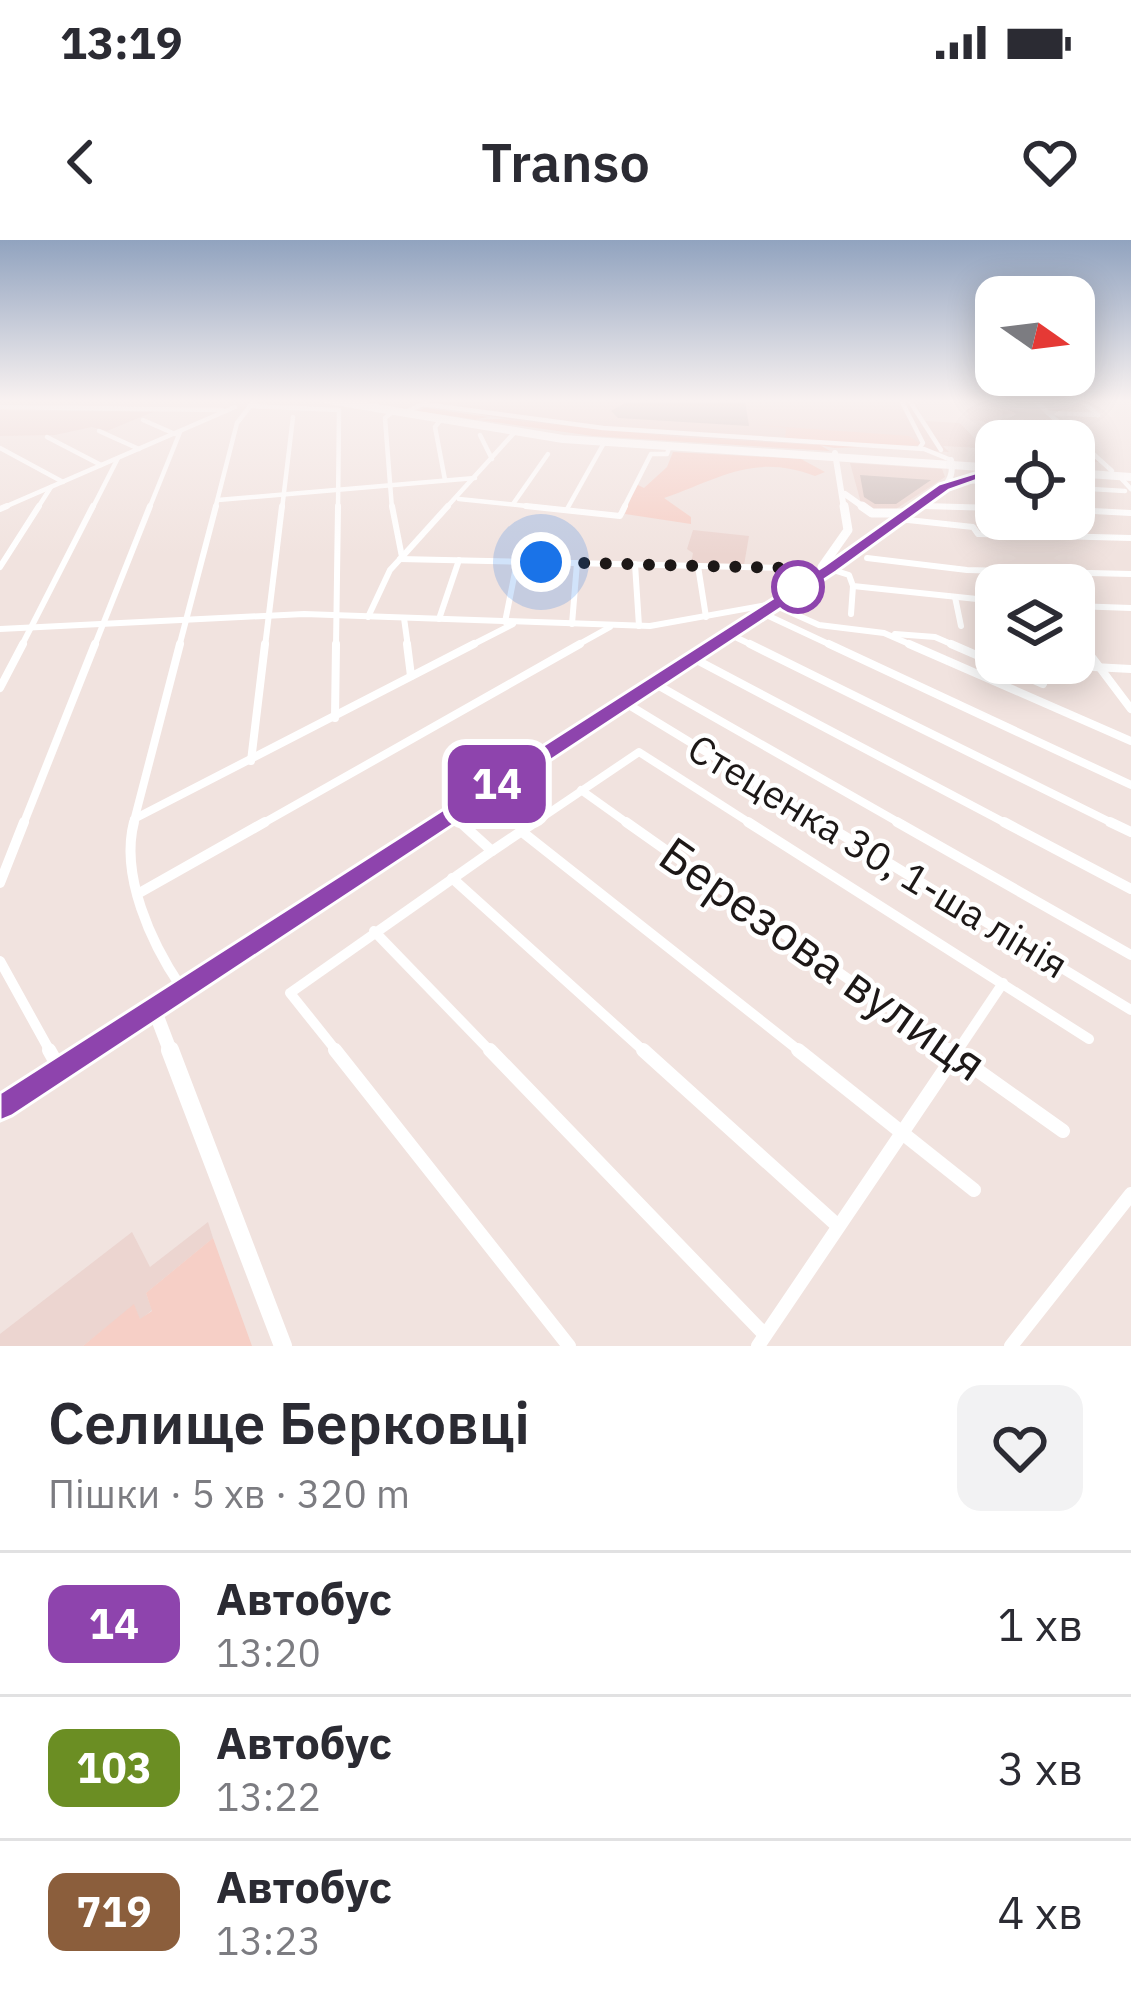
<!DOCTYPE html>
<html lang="uk">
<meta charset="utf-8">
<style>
:root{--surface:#fff;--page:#f2f2f3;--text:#2b2b33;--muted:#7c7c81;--line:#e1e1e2}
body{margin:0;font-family:"IBM Plex Sans",sans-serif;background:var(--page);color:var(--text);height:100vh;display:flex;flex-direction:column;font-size:45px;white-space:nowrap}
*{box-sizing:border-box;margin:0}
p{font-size:39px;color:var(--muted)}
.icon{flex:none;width:66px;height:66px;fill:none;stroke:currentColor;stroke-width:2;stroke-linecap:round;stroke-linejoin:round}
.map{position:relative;height:1106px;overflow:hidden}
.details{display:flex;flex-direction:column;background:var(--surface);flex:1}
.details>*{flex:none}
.badge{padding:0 24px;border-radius:18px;font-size:42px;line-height:78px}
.needle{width:78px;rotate:104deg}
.buttons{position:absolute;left:975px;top:36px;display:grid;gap:24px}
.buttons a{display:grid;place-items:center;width:120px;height:120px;border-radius:24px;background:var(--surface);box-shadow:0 6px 30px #0003;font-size:60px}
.you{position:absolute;width:60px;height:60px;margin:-30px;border:9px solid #fff;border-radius:50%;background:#1a73e8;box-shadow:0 0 0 18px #1a73e833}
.map>.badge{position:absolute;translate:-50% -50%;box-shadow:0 0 0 6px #fff}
.round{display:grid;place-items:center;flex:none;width:126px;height:126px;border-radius:24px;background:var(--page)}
.head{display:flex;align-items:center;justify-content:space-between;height:204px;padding:0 48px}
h1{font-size:57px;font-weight:600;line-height:90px}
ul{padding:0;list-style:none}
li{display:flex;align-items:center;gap:36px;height:144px;padding:0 48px;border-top:3px solid var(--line)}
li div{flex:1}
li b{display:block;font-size:45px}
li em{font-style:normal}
li .badge{min-width:132px;font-weight:700;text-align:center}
.status{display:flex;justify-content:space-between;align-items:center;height:84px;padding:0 60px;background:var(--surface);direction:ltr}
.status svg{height:33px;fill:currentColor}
header{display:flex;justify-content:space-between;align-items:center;height:156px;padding:0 48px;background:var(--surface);font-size:54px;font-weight:600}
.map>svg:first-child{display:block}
</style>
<div class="status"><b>13:19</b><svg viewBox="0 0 49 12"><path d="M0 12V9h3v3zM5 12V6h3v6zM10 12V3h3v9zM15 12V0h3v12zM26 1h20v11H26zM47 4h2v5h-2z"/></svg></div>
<header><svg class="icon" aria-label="back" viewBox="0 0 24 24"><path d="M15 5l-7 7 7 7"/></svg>Transo<svg class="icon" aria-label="heart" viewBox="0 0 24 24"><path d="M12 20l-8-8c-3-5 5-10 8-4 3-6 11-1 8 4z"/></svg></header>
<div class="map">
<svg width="1131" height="1106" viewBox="0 0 1131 1106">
<rect width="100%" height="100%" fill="#f1e3df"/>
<!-- built -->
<g fill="#ecd5d0">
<polygon points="422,160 914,160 925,181 960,183 977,201 996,202 996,209 943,206 949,212 679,197 517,181 414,163"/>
<polygon points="966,167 1046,174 1099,222 1074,223 1074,201 1007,201 989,195 984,181 970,180"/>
<polygon points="0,170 153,172 107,191 92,187 55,195 0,196"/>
<polygon points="850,223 942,229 945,237 896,269 875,270 861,263"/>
<polygon points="693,290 749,296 744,325 691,324 693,313 687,309"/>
<polygon points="208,982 213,998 146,1053 152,1070 140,1080 134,1065 83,1106 0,1106 0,1094 132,992 150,1027"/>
</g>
<!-- green -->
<g fill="#f6cfc6">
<polygon points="426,168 489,177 471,180 501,179 680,197 820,205 830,211 593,196 416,171"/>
<polygon points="758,185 909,196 922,205 834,208 785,198 786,188"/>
<path d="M673,212L801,219L825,232L815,236C754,213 721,238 664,258L691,277V284L625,274L636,244L644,248L667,227Z"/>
<polygon points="213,998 252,1106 83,1106 134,1064 140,1079 152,1071 146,1053"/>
</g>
<!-- building -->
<g fill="#cdbebb">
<polygon points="630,160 745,160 749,186 618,178 611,171"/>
<polygon points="860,235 931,240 896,264 875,264 864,257"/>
</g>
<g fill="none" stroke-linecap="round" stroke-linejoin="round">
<!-- minor-far4 -->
<g stroke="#fff" stroke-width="4.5">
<polyline points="901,160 923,203 920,207"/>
<polyline points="909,160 941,210"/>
<polyline points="1034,160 1112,231"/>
<polyline points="1081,160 1098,175"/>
<polyline points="250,166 339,170 338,269"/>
<polyline points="0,167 222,170"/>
<polyline points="403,173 423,164 603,188 924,209 951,220"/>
<polyline points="1048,173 1098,175"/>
<polyline points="390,174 385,178 392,269"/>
<polyline points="143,180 175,194"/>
<polyline points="439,182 435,187 445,240"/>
<polyline points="99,191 139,209"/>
<polyline points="480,195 492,219"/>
<polyline points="47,197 101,225"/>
<polyline points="0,208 63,242"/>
<polyline points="1119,236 1131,249"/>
<polyline points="960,240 996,244"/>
<polyline points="1074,248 1125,251"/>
<polyline points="459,259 555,269"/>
<polyline points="218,260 475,238"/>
<polyline points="513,264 548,214"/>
<polyline points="918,266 996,268"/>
<polyline points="0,269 235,167"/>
<polyline points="37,269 51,247"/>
<polyline points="92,269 118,218"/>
<polyline points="149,269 180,192"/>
<polyline points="215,269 237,183 255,160"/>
<polyline points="282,269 293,177"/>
<polyline points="445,269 514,193"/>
<polyline points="567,269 604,203"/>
<polyline points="623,269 651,214 667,214 669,208"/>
</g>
<!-- minor-far3 -->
<g stroke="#fff" stroke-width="6">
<polyline points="526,266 620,276 625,266"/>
<polyline points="923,266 996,268"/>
<polyline points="0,269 7,266"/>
<polyline points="1074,270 1131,273"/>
<polyline points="899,279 973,287 978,294 1131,298"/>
<polyline points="402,317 448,266"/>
<polyline points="867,318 967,330 1131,334"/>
<polyline points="400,319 785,328 811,338"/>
<polyline points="635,324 639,386"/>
<polyline points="698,326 706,377"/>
<polyline points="0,327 39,266"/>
<polyline points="830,329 849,335 853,346 996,361"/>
<polyline points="955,357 961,386"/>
<polyline points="1074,366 1131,368"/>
<polyline points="760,372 835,407"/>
<polyline points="851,374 853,346"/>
<polyline points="368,377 390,330 402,317 392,266"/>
<polyline points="404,378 408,407"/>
<polyline points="439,379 459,320"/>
<polyline points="505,382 517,322"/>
<polyline points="572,384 577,323"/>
<polyline points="0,389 304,374 650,386 772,364 819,385 884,393 916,407"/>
<polyline points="1074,393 1085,407"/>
<polyline points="729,394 756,407"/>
<polyline points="895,394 935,397 958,407"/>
<polyline points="21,407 93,266"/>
<polyline points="94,407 150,266"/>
<polyline points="179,407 216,266"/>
<polyline points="265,407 282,266"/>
<polyline points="336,407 338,266"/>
<polyline points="468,407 513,384"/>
<polyline points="574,407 610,387"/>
</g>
<!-- minor-far2 -->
<g stroke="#fff" stroke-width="8">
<polyline points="407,404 411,436"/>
<polyline points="750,404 1116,585"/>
<polyline points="829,404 1131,545"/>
<polyline points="909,404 1131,501"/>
<polyline points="951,404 1043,444"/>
<polyline points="1082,404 1131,469"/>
<polyline points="693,418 1009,585"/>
<polyline points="1056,425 1131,429"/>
<polyline points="654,443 903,585"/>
<polyline points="0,448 23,404"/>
<polyline points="624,462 826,585"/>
<polyline points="335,478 336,404"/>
<polyline points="251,521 265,404"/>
<polyline points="581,550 630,585"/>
<polyline points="451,574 463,585"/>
<polyline points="134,579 474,404"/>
<polyline points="23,585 95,404"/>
<polyline points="133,585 180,404"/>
<polyline points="260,585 580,404"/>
<polyline points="531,585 639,512 753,585"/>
</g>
<!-- minor-far1 -->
<g stroke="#fff" stroke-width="10">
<path d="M134,582C120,635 151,703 181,747"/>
<polyline points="626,582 953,813"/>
<polyline points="748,582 1089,799"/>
<polyline points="821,582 1131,770"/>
<polyline points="897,582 1131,715"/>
<polyline points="1004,582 1131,649"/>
<polyline points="1110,582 1131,592"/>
<polyline points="521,591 802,813"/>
<polyline points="492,611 535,582"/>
<polyline points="452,638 646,813"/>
<polyline points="0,643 24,582"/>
<polyline points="141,652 265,582"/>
<polyline points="374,691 492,813"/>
<polyline points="0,721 51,813"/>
<polyline points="338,813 290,753 492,611 460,582"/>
<polyline points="956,813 1003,743"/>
</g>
<!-- minor -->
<g stroke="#fff" stroke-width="14">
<polyline points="49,810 58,826"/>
<polyline points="335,810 569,1106"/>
<polyline points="490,810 765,1095"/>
<polyline points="643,810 838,986"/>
<polyline points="798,810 974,950"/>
<polyline points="949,810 1063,891"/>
<polyline points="758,1106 958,810"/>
<polyline points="1011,1106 1131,954"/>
</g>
<!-- major-far4 -->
<g stroke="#fff" stroke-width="6">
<polyline points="835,213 844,269"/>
<polyline points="951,244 996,231"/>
<polyline points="845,254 866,269"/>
<path d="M914,269C933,255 957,246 951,220"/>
</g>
<!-- major-far3 -->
<g stroke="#fff" stroke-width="9">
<polyline points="862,266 872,273 902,273"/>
<polyline points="822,327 848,290 844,266"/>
<polyline points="708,407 918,266"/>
</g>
<!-- major-far2 -->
<polyline stroke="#fff" stroke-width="10" points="434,585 713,404"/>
<!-- major-far1 -->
<g stroke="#fff" stroke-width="14">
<polyline points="153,766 171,813"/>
<polyline points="80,813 438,582"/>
</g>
<!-- major -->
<g stroke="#fff" stroke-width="18">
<polyline points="170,810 283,1106"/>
<polyline points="0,865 85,810"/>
</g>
<!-- highway -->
<g stroke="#fff" stroke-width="8">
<polyline points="328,160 563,199 996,228"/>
<polyline points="1074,233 1131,237"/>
</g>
</g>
<!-- sky -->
<linearGradient id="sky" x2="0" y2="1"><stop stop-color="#91a3bf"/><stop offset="0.51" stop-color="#f9f2f1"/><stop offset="1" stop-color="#f9f2f1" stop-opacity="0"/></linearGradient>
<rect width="1131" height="315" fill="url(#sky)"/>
<!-- line -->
<polygon fill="#8e44ad" stroke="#fff" stroke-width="3" points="991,228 1003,231 949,250 836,332 12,876 0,881 0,853 825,325 939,244"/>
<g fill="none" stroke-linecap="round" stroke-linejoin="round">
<!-- walk -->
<polyline stroke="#1d1817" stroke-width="12" stroke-dasharray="0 21.6" points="541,322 785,328 811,338 798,347"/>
</g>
<!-- markers -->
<circle fill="#fff" stroke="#8e44ad" stroke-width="6" cx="798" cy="347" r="24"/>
<g text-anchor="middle" stroke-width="9" stroke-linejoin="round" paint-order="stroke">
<!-- street labels -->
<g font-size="39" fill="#1d1817" stroke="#fff">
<text transform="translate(878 616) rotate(31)" y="14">Стеценка 30, 1-ша лінія</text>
</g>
<!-- near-street labels -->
<g font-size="48" fill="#1d1817" stroke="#fff">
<text transform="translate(823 719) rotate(35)" y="17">Березова вулиця</text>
</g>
</g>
</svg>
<div class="buttons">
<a><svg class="needle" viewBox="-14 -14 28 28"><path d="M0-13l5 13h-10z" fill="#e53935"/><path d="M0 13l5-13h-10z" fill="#7c7c81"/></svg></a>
<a><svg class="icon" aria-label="locate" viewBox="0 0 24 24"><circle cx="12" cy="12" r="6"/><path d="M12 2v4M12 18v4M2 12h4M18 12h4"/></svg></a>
<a><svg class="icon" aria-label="layers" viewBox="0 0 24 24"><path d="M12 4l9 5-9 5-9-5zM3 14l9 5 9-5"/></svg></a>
</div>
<div class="you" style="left:541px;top:322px"></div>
<b class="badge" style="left:497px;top:544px;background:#8e44ad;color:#fff">14</b>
</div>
<section class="details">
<div class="head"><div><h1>Селище Берковці</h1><p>Пішки · 5 хв · 320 m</p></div><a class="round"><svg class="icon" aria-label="heart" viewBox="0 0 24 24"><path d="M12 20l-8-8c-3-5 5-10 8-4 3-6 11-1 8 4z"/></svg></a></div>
<ul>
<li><span class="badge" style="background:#8e44ad;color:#fff">14</span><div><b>Автобус</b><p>13:20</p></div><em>1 хв</em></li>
<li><span class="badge" style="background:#6b8e23;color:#fff">103</span><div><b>Автобус</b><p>13:22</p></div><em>3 хв</em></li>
<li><span class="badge" style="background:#8b5e3c;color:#fff">719</span><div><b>Автобус</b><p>13:23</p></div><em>4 хв</em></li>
</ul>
</section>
